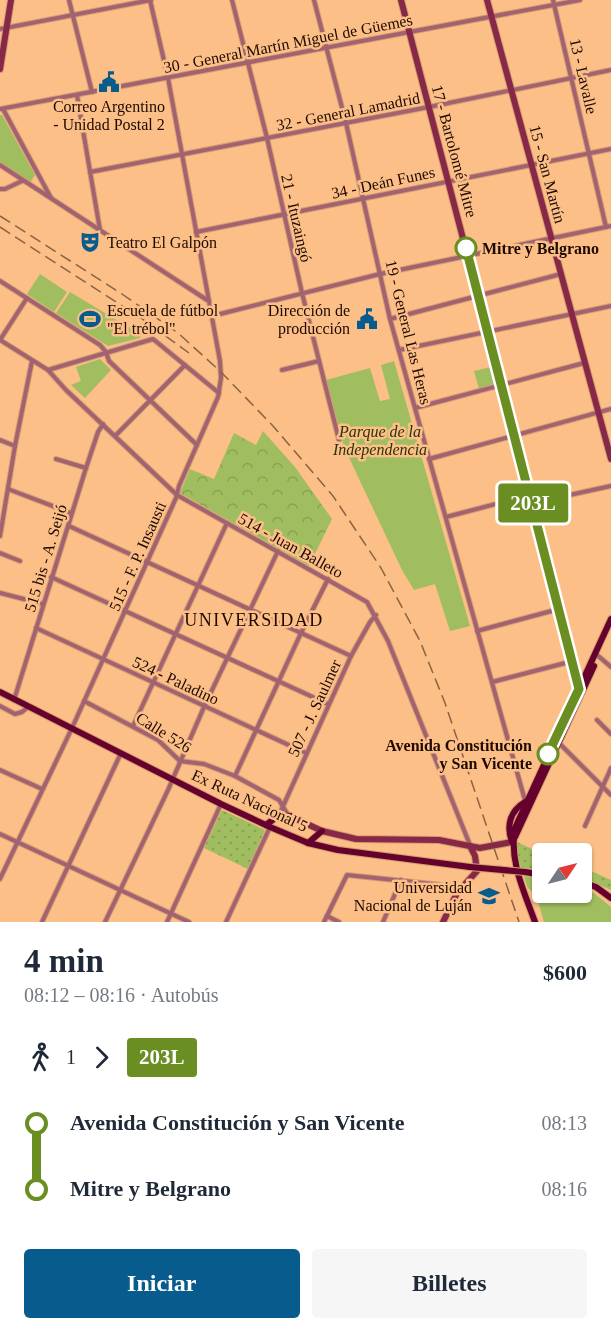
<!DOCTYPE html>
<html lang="es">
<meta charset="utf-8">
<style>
:root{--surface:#fff;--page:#f6f6f7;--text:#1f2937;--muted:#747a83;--accent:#075b8d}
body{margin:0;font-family:"Times New Roman",serif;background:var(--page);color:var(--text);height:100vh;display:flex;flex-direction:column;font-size:22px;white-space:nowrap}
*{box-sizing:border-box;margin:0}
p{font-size:20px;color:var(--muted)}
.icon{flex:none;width:33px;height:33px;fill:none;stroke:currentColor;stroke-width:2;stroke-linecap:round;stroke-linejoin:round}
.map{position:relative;height:922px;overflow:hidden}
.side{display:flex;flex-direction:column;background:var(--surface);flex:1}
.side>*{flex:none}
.badge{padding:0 12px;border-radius:4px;font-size:21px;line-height:39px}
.needle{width:39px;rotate:55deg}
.tools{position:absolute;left:532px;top:843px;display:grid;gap:12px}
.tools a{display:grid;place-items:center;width:60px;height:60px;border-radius:6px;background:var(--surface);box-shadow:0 2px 4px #0004;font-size:30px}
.map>.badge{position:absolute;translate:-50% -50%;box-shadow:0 0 0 3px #fff}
.legs{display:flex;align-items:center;gap:9px;height:66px;padding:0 24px;font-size:20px}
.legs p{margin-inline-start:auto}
.headline{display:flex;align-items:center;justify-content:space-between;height:102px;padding:0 24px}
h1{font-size:33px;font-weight:600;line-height:45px}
.button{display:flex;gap:12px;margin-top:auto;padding:12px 24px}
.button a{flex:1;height:69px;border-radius:6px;background:var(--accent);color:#fff;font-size:24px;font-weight:600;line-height:69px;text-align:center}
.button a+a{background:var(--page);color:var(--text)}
ul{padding:0 24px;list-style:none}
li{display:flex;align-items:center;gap:21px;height:66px;font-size:22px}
li i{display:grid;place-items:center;width:9px;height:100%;margin:0 8px;background:currentColor}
li i::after{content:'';width:15px;height:15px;margin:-8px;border:4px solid;border-radius:50%;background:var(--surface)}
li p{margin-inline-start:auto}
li:first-child i{background:linear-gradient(#0000 50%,currentColor 0)}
li:last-child i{background:linear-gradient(currentColor 50%,#0000 0)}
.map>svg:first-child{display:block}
</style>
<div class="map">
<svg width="611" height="922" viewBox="0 0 611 922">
<defs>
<pattern id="grass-dots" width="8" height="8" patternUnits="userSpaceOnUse" patternTransform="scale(1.5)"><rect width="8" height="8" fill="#a0be5f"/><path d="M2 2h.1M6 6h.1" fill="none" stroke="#89a251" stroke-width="1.8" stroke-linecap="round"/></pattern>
<pattern id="forest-crowns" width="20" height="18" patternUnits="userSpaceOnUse" patternTransform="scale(1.5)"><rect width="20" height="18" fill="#a0be5f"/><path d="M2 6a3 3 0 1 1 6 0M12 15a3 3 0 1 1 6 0" fill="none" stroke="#89a251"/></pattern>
</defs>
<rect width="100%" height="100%" fill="#fbbf87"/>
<!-- grass -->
<g fill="url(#grass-dots)">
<polygon points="222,810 265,830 248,869 204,848"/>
<polygon points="517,842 534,850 533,855 543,857 543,870 521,868 517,854"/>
<polygon points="582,867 611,880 611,890 582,877"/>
</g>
<!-- forest -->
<polygon fill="url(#forest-crowns)" points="263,431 295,467 332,519 309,566 180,493 190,469 214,479 234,433 256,445"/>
<!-- green -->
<g fill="#a0be5f">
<polygon points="0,115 2,115 35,175 30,183 0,163"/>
<polygon points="40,274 67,292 54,312 27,294"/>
<polygon points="70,292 125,325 142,332 140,338 108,346 56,313"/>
<polygon points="100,359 111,370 85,398 71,385 81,381 76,367"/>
<polygon points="394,361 470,626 450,631 435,584 414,590 402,570 344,447 326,380 370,368 380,401 390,399 381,365"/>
<polygon points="491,367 494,384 479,389 474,371"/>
<polygon points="524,876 543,879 543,892 582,892 582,888 594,893 611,907 611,922 544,922 537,898 527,886"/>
</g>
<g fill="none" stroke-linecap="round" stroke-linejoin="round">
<defs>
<g id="street">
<polyline points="69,0 92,92"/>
<polyline points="232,0 267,138 302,293 339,440"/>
<polyline points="314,0 346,123 390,319 526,804"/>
<polyline points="553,0 606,227"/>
<polyline points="0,29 151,0"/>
<polyline points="77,95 100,230"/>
<polyline points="0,109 580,0"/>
<polyline points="3,109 51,198"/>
<polyline points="0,165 207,300"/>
<polyline points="90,172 429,107 611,70"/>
<polyline points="0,189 5,189 22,181"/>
<polyline points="196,232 611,149"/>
<polyline points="0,281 100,345 106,352 109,361 197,445"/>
<polyline points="212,316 380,274 611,226"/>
<polyline points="390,319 561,274"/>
<polyline points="0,340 48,370 66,390 177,495 367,602 388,641 470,845"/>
<polyline points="0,340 27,298"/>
<polyline points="399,350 611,306"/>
<polyline points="48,370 153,339 219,393"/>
<polyline points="282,370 319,361"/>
<polyline points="415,408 584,363"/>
<polyline points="115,436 185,365"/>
<polyline points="0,440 15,446"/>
<polyline points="56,459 86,468"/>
<polyline points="429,459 611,409"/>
<polyline points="8,489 71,513"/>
<polyline points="533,503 611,486"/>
<polyline points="446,517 530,495"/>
<polyline points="69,526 351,656"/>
<polyline points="0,536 15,446 32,361"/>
<polyline points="0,553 20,561"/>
<polyline points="51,577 328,704"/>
<polyline points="0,593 43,604"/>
<polyline points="36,628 306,753"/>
<polyline points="477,631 559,609"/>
<polyline points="596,654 611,667"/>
<polyline points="492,682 573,661"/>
<polyline points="14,700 86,468 98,432 103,424"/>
<polyline points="84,701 158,740 180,761 204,764 235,776 279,800 288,815"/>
<polyline points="0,706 15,714 22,712 28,707"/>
<polyline points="597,720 611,734"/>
<polyline points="133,726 227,523"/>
<polyline points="558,742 611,795"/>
<polyline points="0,770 42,789"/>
<polyline points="235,776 301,633 328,579"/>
<polyline points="279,815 351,656 370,622 376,615"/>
<polyline points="585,826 611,768"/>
<polyline points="0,834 189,922"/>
<polyline points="0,879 72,728 176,498 179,486 218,397 221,378 220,361 168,78 150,0"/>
<polyline points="327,916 339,922"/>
<polyline points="42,922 121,753"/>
<polyline points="105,922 168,790 204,707 278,551"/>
<polyline points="167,922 221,804"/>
<polyline points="226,922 270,827"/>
<polyline points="324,922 347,875 461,887"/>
<polyline points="383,922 401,880"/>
</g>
<g id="secondary">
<polyline points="401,0 580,689"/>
<polyline points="487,0 611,459"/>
<polyline points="0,69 11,0"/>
<polyline points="290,816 322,831 356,839 439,840 480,848 512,842"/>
<polyline points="443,922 457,893 477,871 475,856 470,846"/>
</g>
<g id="primary">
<polyline points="0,692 221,804 270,827 308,843 338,850 470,867"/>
<polyline points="266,825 279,815 290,816"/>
<polyline points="515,837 594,666"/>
<path d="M512,842C506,826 510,811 525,802"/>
<polyline points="308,843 322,831"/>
<polyline points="525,872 543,875"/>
<polyline points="582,882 596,887 611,898"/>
<path d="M535,922C524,891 509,861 515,828L611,619"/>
</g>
</defs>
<!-- street casing -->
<use href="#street" stroke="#d39e6f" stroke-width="6"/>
<!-- secondary casing -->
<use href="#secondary" stroke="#d39e6f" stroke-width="8"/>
<!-- primary casing -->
<use href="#primary" stroke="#d39e6f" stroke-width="8"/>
<!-- street -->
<use href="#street" stroke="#a36272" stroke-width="4"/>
<!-- secondary -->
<use href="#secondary" stroke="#872849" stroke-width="6"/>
<!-- primary -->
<use href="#primary" stroke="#66012e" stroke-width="6"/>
<!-- rail -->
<g stroke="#8a6343" stroke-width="1.5" stroke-dasharray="12 6" stroke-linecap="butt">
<polyline points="0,216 122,294 178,333 221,372 273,426 333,496 381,568 420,641 445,703 519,922"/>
<polyline points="0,227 141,318 189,353"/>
</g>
<defs>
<polyline id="primary-bridge" points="470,867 525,872"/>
</defs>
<!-- primary-bridge casing -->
<use href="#primary-bridge" stroke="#d39e6f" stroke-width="8" stroke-linecap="butt"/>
<!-- primary-bridge -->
<use href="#primary-bridge" stroke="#66012e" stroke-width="6"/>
</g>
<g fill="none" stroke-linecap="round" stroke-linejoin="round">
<defs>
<polyline id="line-1" points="466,248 579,689 548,754"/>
</defs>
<!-- line-1 casing -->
<use href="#line-1" stroke="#fff" stroke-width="14"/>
<!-- line-1 -->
<use href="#line-1" stroke="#6b8e23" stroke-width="9"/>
</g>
<!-- icons -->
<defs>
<symbol id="civic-bare" viewBox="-9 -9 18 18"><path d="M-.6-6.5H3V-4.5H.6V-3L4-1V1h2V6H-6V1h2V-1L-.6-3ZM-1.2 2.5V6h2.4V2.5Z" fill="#075b8d" stroke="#fbbf87" stroke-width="2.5" paint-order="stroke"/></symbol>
<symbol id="theatre-bare" viewBox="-9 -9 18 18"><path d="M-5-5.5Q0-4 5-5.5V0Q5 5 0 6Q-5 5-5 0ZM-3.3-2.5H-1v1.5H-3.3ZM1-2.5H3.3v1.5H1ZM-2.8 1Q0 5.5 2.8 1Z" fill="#075b8d" stroke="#fbbf87" stroke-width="2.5" paint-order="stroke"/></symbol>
<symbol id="stadium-bare" viewBox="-9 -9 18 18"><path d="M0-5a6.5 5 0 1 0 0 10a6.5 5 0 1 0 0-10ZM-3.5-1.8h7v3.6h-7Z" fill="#075b8d" stroke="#fbbf87" stroke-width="2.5" paint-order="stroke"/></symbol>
<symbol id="university-bare" viewBox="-9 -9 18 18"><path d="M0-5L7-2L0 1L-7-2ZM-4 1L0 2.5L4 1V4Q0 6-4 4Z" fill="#075b8d" stroke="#fbbf87" stroke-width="2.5" paint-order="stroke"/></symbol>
</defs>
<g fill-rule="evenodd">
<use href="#civic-bare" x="94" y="67" width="30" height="30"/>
<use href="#theatre-bare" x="75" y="227" width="30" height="30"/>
<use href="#stadium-bare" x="75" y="304" width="30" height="30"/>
<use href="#civic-bare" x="352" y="304" width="30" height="30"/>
<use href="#university-bare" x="474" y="881" width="30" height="30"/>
</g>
<!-- markers -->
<g fill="#fff" stroke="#6b8e23" stroke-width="3">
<circle cx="466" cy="248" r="10"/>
<circle cx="548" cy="754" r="10"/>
</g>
<g text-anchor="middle" stroke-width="5" stroke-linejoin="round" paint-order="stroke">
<!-- street labels -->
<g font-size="16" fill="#1d0900" stroke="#fbbf87">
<text transform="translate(288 43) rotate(-11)" y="6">30 - General Martín Miguel de Güemes</text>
<text transform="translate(584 76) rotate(77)" y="6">13 - Lavalle</text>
<text transform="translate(348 111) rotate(-11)" y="6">32 - General Lamadrid</text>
<text transform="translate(455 151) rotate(75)" y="6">17 - Bartolomé Mitre</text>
<text transform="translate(548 174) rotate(75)" y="6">15 - San Martín</text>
<text transform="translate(383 182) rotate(-12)" y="6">34 - Deán Funes</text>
<text transform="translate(297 218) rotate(77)" y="6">21 - Ituzaingó</text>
<text transform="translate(409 332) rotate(76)" y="6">19 - General Las Heras</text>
<text transform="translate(291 545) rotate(29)" y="6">514 - Juan Balleto</text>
<text transform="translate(137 556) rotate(-66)" y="6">515 - F. P. Insausti</text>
<text transform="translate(45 558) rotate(-73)" y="6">515 bis - A. Seijó</text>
<text transform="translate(176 680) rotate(25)" y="6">524 - Paladino</text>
<text transform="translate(314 708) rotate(-65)" y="6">507 - J. Saulmer</text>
<text transform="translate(164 732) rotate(32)" y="6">Calle 526</text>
<text transform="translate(250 800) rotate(25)" y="6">Ex Ruta Nacional 5</text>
</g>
<!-- poi labels -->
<g font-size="16" fill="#1d0900" stroke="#fbbf87" text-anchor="start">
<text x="109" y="112" text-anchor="middle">Correo Argentino<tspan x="109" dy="18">- Unidad Postal 2</tspan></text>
<text x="107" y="248">Teatro El Galpón</text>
<text x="107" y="316">Escuela de fútbol<tspan x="107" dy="18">"El trébol"</tspan></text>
<text x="350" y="316" text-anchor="end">Dirección de<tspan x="350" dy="18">producción</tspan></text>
<text x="472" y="893" text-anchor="end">Universidad<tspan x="472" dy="18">Nacional de Luján</tspan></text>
</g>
<!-- stop labels -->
<g font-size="16" font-weight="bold" fill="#1d0900" stroke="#fbbf87" text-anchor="start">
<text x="482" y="254">Mitre y Belgrano</text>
<text x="532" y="751" text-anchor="end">Avenida Constitución<tspan x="532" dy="18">y San Vicente</tspan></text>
</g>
<!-- park labels -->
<g font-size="16" font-style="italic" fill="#283409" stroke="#fbbf87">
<text x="380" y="437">Parque de la<tspan x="380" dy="18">Independencia</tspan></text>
</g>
<!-- neighbourhood labels -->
<g font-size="18" letter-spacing="1.5" fill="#1d0900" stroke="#fbbf87">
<text x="254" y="626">UNIVERSIDAD</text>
</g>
</g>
</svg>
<div class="tools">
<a><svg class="needle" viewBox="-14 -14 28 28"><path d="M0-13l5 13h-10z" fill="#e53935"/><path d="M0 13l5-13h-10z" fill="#747a83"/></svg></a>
</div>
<b class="badge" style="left:533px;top:503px;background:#6b8e23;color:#fff">203L</b>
</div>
<section class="side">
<div class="headline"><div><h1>4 min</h1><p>08:12 – 08:16 · Autobús</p></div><b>$600</b></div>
<div class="legs"><svg class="icon" aria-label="walk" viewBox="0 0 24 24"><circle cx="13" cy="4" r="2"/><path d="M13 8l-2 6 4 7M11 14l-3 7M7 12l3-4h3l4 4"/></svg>1<svg class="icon" aria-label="forward" viewBox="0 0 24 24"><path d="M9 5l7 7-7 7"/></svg><b class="badge" style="background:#6b8e23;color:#fff">203L</b></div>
<ul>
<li><i style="color:#6b8e23"></i><b>Avenida Constitución y San Vicente</b><p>08:13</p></li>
<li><i style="color:#6b8e23"></i><b>Mitre y Belgrano</b><p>08:16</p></li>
</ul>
<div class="button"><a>Iniciar</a><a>Billetes</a></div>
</section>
